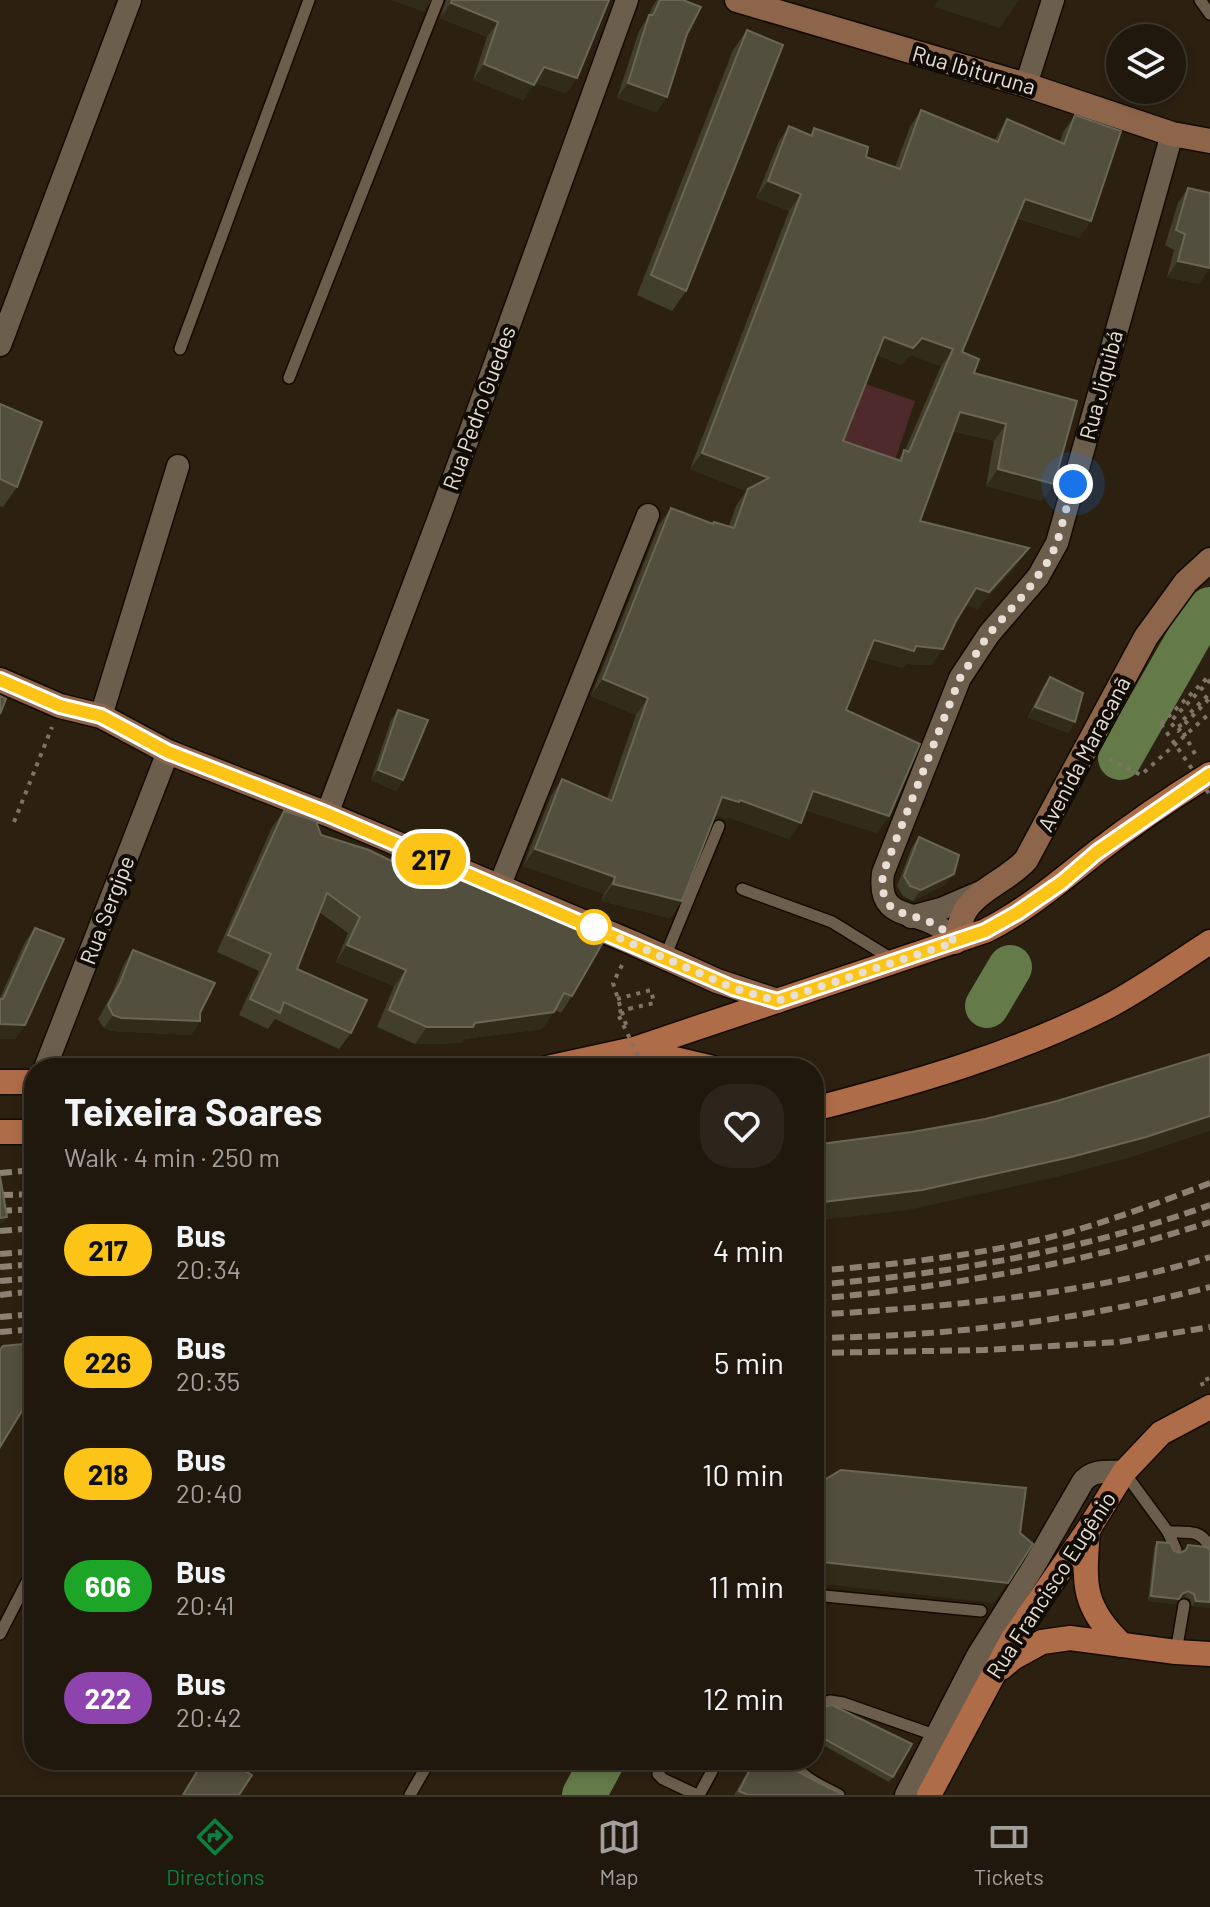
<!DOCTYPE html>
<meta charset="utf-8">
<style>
:root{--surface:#21180d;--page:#2d251b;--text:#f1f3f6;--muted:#a2a09d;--line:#3e372e;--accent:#0b8043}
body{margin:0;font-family:Barlow,sans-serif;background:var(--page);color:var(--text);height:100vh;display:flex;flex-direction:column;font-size:30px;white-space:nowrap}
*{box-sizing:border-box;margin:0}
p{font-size:26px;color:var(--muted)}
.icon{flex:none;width:44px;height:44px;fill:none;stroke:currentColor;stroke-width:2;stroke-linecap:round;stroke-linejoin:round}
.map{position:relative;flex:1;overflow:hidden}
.sheet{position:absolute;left:24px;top:1058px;width:800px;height:712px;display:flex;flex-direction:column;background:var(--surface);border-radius:32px;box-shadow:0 4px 12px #0003,0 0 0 2px var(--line)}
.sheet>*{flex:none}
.badge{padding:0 16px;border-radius:26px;font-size:28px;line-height:52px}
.buttons{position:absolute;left:1106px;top:24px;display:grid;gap:16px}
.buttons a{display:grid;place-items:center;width:80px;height:80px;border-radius:50%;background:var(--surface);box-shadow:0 4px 12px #0003,0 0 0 2px var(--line);font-size:40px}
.you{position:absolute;width:40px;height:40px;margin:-20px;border:6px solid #fff;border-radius:50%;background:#1a73e8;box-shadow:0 0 0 12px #1a73e833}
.map>.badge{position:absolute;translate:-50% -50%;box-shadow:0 0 0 4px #fff}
.round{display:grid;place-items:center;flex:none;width:84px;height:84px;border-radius:32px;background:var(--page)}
.overview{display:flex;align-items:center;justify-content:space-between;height:136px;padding:0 40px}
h1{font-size:38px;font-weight:700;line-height:60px}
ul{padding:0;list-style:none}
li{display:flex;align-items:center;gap:24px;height:112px;padding:0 40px}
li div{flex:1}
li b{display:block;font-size:30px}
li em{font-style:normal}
li .badge{min-width:88px;font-weight:700;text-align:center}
.tab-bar{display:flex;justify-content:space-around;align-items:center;height:112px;border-top:2px solid var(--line);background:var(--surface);font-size:22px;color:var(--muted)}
.tab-bar a{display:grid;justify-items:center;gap:4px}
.tab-bar .selected{color:var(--accent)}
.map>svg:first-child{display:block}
</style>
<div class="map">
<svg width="1210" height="1795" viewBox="0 0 1210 1795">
<rect width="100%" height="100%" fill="#2c2011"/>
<!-- green -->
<polygon fill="#4e2a2c" points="860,382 915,401 889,478 831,458"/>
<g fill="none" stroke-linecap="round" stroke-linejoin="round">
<!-- river -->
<g stroke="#647a49" stroke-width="44">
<polyline points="1120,758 1196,625 1210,609"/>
<polyline points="987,1006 1010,967"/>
<polyline points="584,1795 603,1760"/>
</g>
<defs>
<g id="lane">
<polyline points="1200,0 1210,14"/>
<polyline points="180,349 309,0"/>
<polyline points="289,378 438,0"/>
<polyline points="742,889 832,922 895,961"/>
<polyline points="665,957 719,826"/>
<polyline points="1124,1472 1168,1532 1176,1550"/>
<path d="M1168,1532C1187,1532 1203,1529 1210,1549"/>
<polyline points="814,1595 981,1611"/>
<polyline points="0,1634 34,1568"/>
<polyline points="1176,1652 1184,1605"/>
<polyline points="814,1705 830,1701 843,1703 940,1737"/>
<polyline points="663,1760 658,1774 663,1779 697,1795"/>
<path d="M792,1760C801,1778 822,1786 839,1795"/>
<polyline points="410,1795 430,1760"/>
<polyline points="699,1795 718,1760"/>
</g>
<g id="street">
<polyline points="1026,85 1053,0"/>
<polyline points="0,345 130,0"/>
<polyline points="101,716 178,466"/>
<polyline points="327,814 443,507 627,0"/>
<polyline points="499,887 648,515"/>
<polyline points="911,917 941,909 983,891"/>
<path d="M955,942C949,936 944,929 936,925C910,910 877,919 883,873L960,678L989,634L1038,577L1057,543L1172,134"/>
<polyline points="45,1068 168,752"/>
<path d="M906,1795L978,1655L1034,1566L1082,1483C1091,1469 1108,1472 1124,1472"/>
</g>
<g id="secondary">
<polyline points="737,0 1026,85 1172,134 1210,141"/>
<polyline points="0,680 60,706 101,716 168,752 327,814 633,943 717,981 777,1001"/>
<path d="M955,942C958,932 960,920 965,911C979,889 1009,879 1026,860L1146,637L1186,582L1210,560"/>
</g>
<g id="primary">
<polyline points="636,1050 713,1068"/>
<path d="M547,1068L634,1049L985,931C1027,910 1060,881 1097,852C1133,824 1171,798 1210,774"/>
<polyline points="0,1082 34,1082"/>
<path d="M814,1109C914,1083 1015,1054 1107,1007C1143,988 1176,964 1210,942"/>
<polyline points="0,1132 34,1132"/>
<path d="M1088,1530C1084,1583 1081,1606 1122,1645"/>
<polyline points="1001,1668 1013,1658 1042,1642 1070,1638 1176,1652 1210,1654"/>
<polyline points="929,1795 1012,1640 1088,1530 1124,1472 1161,1433 1210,1407"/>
</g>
</defs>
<!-- lane casing -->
<use href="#lane" stroke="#140a00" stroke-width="14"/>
<!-- street casing -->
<use href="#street" stroke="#140a00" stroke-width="25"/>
<!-- secondary casing -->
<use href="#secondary" stroke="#140a00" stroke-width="27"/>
<!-- primary casing -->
<use href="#primary" stroke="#140a00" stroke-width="27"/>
<!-- path -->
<g stroke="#7e7467" stroke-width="4" stroke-dasharray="4 6" stroke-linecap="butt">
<polyline points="1161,724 1210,675"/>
<polyline points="1195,754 1179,724 1210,693"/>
<polyline points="1109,759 1141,775 1210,713"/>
<polyline points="14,822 52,727"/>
<polyline points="622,965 613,983 627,1028"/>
<polyline points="617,999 651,990 654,1003 632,1008"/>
<polyline points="1203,1386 1201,1381 1210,1378"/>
</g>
<!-- lane -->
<use href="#lane" stroke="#6c5e4d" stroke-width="11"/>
<!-- street -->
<use href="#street" stroke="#6c5e4d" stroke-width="22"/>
<!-- secondary -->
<use href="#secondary" stroke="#8d654b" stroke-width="24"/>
<!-- primary -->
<use href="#primary" stroke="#af6c49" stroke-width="24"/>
<!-- rail -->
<g stroke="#8b8174" stroke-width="6" stroke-dasharray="12 6" stroke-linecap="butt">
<polyline points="0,1173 34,1170"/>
<polyline points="1,1195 34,1194"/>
<polyline points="0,1211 34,1209"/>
<polyline points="0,1231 34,1228"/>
<polyline points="0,1254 34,1251"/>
<polyline points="0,1267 34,1264"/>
<path d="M814,1271C900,1264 987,1255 1070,1232C1117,1218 1164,1201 1210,1183"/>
<polyline points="0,1281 34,1278"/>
<path d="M814,1285C949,1274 1082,1251 1210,1205"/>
<polyline points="0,1295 34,1291"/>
<path d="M814,1299C949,1287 1081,1264 1210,1222"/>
<path d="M814,1315C941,1307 1089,1295 1210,1257"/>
<polyline points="0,1317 34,1314"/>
<polyline points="0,1332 34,1329"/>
<path d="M814,1338C952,1336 1076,1321 1210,1287"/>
<polyline points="814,1353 984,1350 1119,1342 1210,1327"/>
</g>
<!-- path-bridge -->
<g stroke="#7e7467" stroke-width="4" stroke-dasharray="4 6" stroke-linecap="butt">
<polyline points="1210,680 1170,722 1178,731 1210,698"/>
<polyline points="1161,724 1210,795"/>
<polyline points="632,1008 617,1012 644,1068"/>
</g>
</g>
<!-- wall -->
<g fill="#413e2c" fill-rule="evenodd">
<polygon points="446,0 609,0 577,78 566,93 535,83 523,100 473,80 487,37 440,18"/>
<polygon points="657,0 683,0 687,34 667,97 656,112 617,98 639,31 648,17 652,7"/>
<polygon points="747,30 686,291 672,311 637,295 733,50"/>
<path d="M921,110L994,141L1007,119L1060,142L1063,132L1075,115L1091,221L1079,238L1017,218L962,352L974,373L1077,401L1042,501L986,486L994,441L953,431L920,521L1029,548L1017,565L977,609L966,605L931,665L906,664L902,668L867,658L846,710L889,816L877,833L806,810L789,839L728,817L727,819L715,815L682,901L670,918L601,901L604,894L523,866L551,796L562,779L607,799L636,715L591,696L659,525L671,508L712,524L729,526L736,506L746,491L690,469L789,211L756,198L778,143L789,126L810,135L814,128L866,157L895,167L910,127ZM877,355L901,365L910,355L941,366L905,450L898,460L843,441Z"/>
<polygon points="1188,188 1199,284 1167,277 1174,250 1165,245 1178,203"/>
<polygon points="0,404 17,487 3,507 0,506"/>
<polygon points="1050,677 1075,722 1068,733 1028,717 1043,687"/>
<polygon points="398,710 403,780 396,791 371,780 391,720"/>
<polygon points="284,811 321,835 438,884 450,866 572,996 561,1013 555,1010 542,1029 464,1039 462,1043 415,1044 377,1027 394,986 336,962 348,933 319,912 297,969 351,1033 339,1049 275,1019 268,1029 239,1015 259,971 217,952 272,827"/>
<polygon points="919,837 946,884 913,901 903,896 897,886 912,847"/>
<polygon points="35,928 25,1025 15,1039 0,1039 0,998 25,942"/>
<polygon points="133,950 200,1013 200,1021 191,1035 112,1031 104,1028 98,1019 111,996 124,964"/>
<polygon points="1157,1542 1180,1553 1184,1551 1188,1545 1210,1550 1210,1608 1192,1606 1190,1599 1185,1597 1179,1599 1176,1604 1148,1601 1154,1548"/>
<polygon points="814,1720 893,1777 889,1782 814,1740"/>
<polygon points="203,1760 225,1760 239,1795 182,1795"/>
<polygon points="754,1760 775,1760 843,1795 734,1795"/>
</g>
<!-- shaded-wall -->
<g fill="#312b19">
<polygon points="391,0 432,0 424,12"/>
<polygon points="939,0 1019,0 1000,28 934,7"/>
<polygon points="451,3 498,22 487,37 440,18"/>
<polygon points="484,64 534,85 523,100 473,80"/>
<polygon points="544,67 577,78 566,93 533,82"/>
<polygon points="628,83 667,97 656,112 617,98"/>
<polygon points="768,181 801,194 789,211 756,198"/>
<polygon points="1025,199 1091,221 1079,238 1013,216"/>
<polygon points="1178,261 1210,268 1199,284 1167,277"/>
<polygon points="884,337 922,338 953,349 941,366 910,355 901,365 872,353"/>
<polygon points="960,412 1006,424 994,441 948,429"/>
<polygon points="702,453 769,478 757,495 690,469"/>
<polygon points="998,469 1054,484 1042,501 986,486"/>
<polygon points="1029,548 1017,565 977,609 964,605 976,588"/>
<polygon points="874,640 916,646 943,649 931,665 906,664 902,668 862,657"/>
<polygon points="603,679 648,698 636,715 591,696"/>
<polygon points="1035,707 1075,722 1068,733 1028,717"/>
<polygon points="378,770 403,780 396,791 371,780"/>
<polygon points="813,791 889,816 877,833 801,808"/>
<polygon points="722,797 740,800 801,823 789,839 728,817 727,819 710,814"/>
<polygon points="535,849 615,877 604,894 523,866"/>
<polygon points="954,874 946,884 913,901 921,890"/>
<polygon points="613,884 682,901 670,918 601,901"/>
<polygon points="347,945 406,970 394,986 336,962"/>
<polygon points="554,1012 542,1029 464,1039 462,1043 415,1044 427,1027 475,1023"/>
<polygon points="113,1015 200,1021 191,1035 112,1031 104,1028"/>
<polygon points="0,1024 25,1025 15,1039 0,1039"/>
<polygon points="1210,1116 1210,1131 1132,1157 1057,1177 908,1210 814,1221 814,1203"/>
<polygon points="7,1217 4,1222 0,1223 0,1218"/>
<polygon points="814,1561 1008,1583 994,1603 814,1583"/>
<polygon points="1188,1591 1185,1597 1179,1599 1176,1604 1148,1601 1151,1596 1182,1594"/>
<polygon points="1196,1601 1210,1602 1210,1608 1192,1606"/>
</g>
<!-- building -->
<g fill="#534f3e" stroke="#6a6656" stroke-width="2" fill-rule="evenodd">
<polygon points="452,0 609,0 577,78 544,67 534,85 484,64 498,22 451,3"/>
<polygon points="660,0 683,0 701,7 687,34 667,97 628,83 649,15 653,15"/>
<polygon points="747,30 783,45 686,291 651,275"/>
<path d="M921,110L998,142L1007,119L1064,144L1075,115L1121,131L1091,221L1025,199L962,352L979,359L974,373L1077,401L1054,484L998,469L1006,424L960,412L920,521L1029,548L989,592L976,588L956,621L943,649L916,646L914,651L874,640L846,710L920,744L889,816L813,791L801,823L740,800L739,802L722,797L682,901L613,884L615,877L535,849L562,779L612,801L648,698L603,679L671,508L713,524L714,522L734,528L748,489L769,478L702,453L801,194L768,181L789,126L812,136L814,128L868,147L866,157L900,169ZM884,337L913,348L922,338L953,349L909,452L904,450L901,461L843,441Z"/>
<polygon points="1188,188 1210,193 1210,268 1178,261 1185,234 1176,230"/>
<polygon points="0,404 42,422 17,487 0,479"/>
<polygon points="1050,677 1083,693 1075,722 1035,707"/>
<polygon points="0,696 6,699 0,714"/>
<polygon points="398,710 428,720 403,780 378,770"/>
<polygon points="284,811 316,821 321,835 369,850 442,886 450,866 606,937 572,996 564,993 554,1012 475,1023 473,1027 427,1027 389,1010 406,970 347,945 360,917 327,893 297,969 367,1000 351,1033 284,1002 280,1013 250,999 271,954 228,935"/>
<polygon points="919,837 959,855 954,874 921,890 910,886 904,876"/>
<polygon points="35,928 64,939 25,1025 0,1024 0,999 3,999"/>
<polygon points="133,950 215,983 200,1013 200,1021 121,1018 113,1015 108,1005 120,983"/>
<polygon points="1210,1054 1210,1116 1146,1137 1071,1157 922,1190 814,1203 814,1145 912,1132 985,1119 1057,1101"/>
<polygon points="0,1176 7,1217 0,1218"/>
<polygon points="34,1343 34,1391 0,1447 0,1350 3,1346"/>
<polygon points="841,1470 1026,1488 1020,1533 1033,1544 1008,1583 814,1561 814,1486"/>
<polygon points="1157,1542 1170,1543 1174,1551 1180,1553 1186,1550 1188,1545 1206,1547 1210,1550 1210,1602 1196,1601 1194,1594 1188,1591 1182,1594 1179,1599 1151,1596"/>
<polygon points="832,1705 912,1744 893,1777 814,1733 814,1720 824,1707"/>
<polygon points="204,1760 225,1760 252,1775 239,1795 183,1795"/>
<polygon points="755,1760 775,1760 843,1795 748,1795 739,1791"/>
</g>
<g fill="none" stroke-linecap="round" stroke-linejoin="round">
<defs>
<polyline id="line" points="0,680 60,706 101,716 168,752 327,814 733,988 777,1001 985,931 1017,913 1062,882 1097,852 1210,774"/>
</defs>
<!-- line casing -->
<use href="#line" stroke="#fff" stroke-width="18"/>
<!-- line -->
<use href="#line" stroke="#fdc418" stroke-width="12"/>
<!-- walk -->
<path stroke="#e7dfd5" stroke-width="8" stroke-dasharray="0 14.4" d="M594,927L733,988L777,1001L955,942C949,936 944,929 936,925C909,910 878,920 883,873L960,678L989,634L1027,591L1049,560L1057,543L1073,484"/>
</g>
<!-- markers -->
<circle fill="#fff" stroke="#fdc418" stroke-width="4" cx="594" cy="927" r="16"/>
<g text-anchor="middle" stroke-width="8" stroke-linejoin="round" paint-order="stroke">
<!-- street labels -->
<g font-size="22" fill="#e7dfd5" stroke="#100b05">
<text transform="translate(974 70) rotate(16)" y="8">Rua Ibituruna</text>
<text transform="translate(1101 385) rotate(-75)" y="8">Rua Jiquibá</text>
<text transform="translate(479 408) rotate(-70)" y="8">Rua Pedro Guedes</text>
<text transform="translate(1084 754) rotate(-62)" y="8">Avenida Maracanã</text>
<text transform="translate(107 910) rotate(-69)" y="8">Rua Sergipe</text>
<text transform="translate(1051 1585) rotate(-57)" y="8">Rua Francisco Eugênio</text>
</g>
</g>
</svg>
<div class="buttons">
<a><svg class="icon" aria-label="layers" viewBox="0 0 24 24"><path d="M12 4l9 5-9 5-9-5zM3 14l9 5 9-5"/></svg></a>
</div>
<div class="you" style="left:1073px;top:484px"></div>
<b class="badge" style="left:431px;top:859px;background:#fdc418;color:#111">217</b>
<section class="sheet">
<div class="overview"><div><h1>Teixeira Soares</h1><p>Walk · 4 min · 250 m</p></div><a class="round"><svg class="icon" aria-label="heart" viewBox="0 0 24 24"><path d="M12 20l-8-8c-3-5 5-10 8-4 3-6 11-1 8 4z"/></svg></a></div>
<ul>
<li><span class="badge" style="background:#fdc418;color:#111">217</span><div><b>Bus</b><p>20:34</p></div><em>4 min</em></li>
<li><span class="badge" style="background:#fdc418;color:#111">226</span><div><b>Bus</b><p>20:35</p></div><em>5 min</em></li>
<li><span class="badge" style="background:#fdc418;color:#111">218</span><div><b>Bus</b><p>20:40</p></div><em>10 min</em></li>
<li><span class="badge" style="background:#1da527;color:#fff">606</span><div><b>Bus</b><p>20:41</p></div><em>11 min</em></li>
<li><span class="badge" style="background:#8e44ad;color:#fff">222</span><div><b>Bus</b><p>20:42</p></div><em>12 min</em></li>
</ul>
</section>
</div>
<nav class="tab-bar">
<a class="selected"><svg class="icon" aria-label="directions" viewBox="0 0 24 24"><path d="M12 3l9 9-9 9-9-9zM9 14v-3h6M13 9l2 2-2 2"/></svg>Directions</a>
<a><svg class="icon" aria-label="map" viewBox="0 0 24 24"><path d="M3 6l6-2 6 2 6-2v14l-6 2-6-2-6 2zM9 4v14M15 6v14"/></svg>Map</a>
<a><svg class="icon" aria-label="tickets" viewBox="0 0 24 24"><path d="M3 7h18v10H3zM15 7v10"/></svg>Tickets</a>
</nav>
